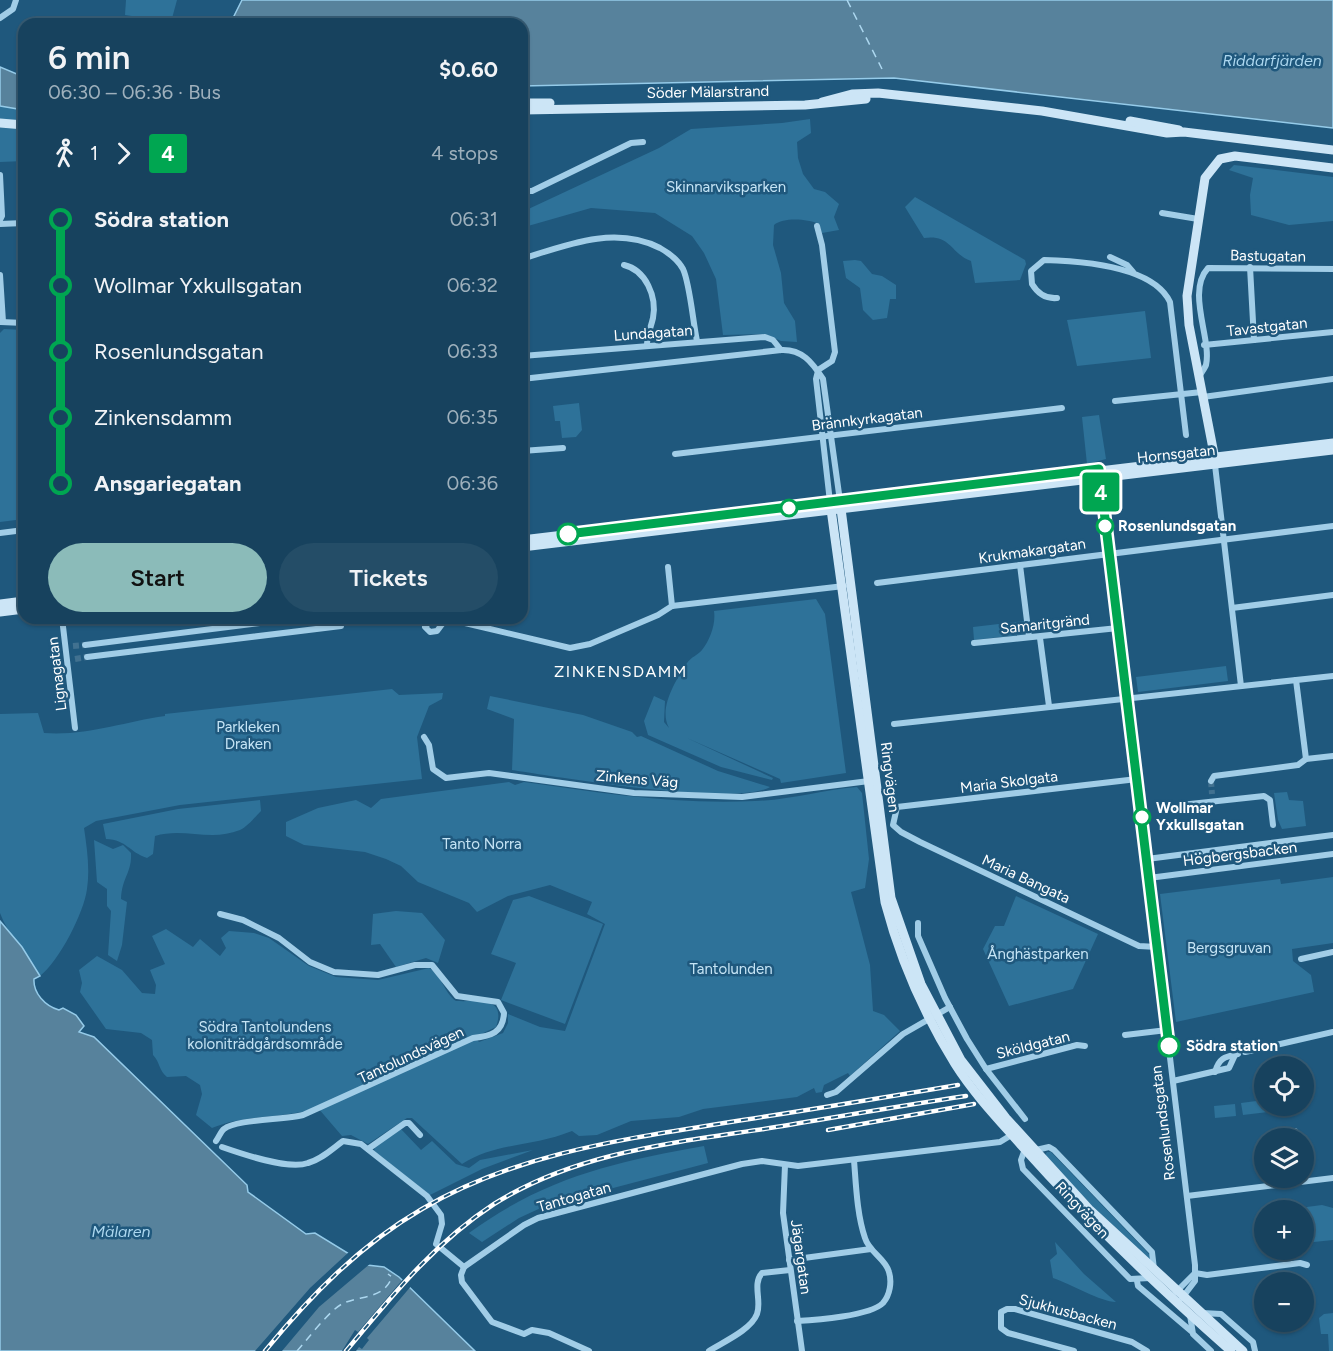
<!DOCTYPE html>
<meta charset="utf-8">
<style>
:root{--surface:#17425e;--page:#244d67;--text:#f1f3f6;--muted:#9eb0bc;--line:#365b73;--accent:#8bbbb9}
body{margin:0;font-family:Figtree,sans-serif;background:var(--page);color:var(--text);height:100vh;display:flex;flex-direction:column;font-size:22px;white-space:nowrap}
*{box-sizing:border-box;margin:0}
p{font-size:20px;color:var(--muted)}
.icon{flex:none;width:33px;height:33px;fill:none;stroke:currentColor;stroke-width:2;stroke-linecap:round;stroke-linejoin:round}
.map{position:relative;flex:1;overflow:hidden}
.sheet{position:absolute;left:18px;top:18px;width:510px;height:606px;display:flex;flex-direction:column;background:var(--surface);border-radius:18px;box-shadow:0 2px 4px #0004,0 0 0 2px var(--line)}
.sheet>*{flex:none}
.badge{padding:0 12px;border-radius:4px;font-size:21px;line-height:39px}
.tools{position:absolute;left:1254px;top:1056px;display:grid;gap:12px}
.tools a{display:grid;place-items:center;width:60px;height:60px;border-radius:50%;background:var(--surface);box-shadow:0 2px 4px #0004,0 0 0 2px var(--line);font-size:30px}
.map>.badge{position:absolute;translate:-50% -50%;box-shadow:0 0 0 3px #fff}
.legs{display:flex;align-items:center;gap:9px;height:66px;padding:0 30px;font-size:20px}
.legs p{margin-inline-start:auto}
.headline{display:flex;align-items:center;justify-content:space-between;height:102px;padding:0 30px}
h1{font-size:33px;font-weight:600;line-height:45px}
.cta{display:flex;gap:12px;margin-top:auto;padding:12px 30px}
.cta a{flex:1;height:69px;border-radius:36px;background:var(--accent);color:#111;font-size:24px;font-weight:600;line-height:69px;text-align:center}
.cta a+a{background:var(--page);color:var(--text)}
ul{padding:0 30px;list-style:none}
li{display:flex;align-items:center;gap:21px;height:66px;font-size:22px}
li i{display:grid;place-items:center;width:9px;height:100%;margin:0 8px;background:currentColor}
li i::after{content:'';width:15px;height:15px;margin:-8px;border:4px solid;border-radius:50%;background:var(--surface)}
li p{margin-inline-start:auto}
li:first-child i{background:linear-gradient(#0000 50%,currentColor 0)}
li:last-child i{background:linear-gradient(currentColor 50%,#0000 0)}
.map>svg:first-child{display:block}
</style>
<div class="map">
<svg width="1333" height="1351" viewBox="0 0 1333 1351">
<rect width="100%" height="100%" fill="#1f587d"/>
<!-- green -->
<g fill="#2e7299">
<polygon points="126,0 177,0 171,22 125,15"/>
<polygon points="0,106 24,110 24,161 0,162"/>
<path d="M810,119L811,133L797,142L798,158L803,174L814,189L825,192L839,204L834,217L839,230L822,233L819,224C807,219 784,217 774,225L773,245L781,273L784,303L795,321L797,342L781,341L765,334L723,335L716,279L704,253L692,236L655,213L591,208L528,226L522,212L659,148L691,129L782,123Z"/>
<polygon points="1234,165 1333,177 1333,221 1289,225 1251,215 1250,195 1253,178 1229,170"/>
<path d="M915,197L1025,260L1026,264L1020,280L975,283L971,261C951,254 951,234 924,238L905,207Z"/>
<polygon points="855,260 861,261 872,274 882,276 896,285 896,299 890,299 887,318 873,320 863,310 860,288 846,278 843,261"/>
<polygon points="1145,311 1151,358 1077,366 1067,320"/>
<polygon points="4,329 24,330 24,519 0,522 0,333"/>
<polygon points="579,403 582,430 576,437 562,438 560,421 555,421 553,406"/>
<polygon points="1099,415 1106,459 1087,464 1082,417"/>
<path d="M816,599L825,614L846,773L781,783L780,779L687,738L773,778L772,780L721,767L648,735L644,721L654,696L665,701L664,722L669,728C658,708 676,680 687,663C691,657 698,655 702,650C710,640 716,624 714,611Z"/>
<polygon points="1024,621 1026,634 974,640 973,627"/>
<polygon points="1226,666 1228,681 1138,692 1136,677"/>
<path d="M392,689L399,695L443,693L442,699L429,706L417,737L422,779L180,805L96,821L84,828C87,848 90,869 87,889C84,913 59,961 40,976C27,955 8,935 0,913V714L38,713L44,733C87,736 123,722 165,716V714Z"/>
<path d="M490,696L583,715L632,732L637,737L641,736L718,771L770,787C735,807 558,777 512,770L514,719L487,709Z"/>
<path d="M509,782L515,785L524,782C601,793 677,805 755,801C791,800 821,790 857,787L862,793L869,859L865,888L851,892L870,965L873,1011L884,1015L900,1031L850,1076L848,1073L824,1085L822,1092L816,1093L814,1088L797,1097L703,1109L679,1117L631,1121L597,1135L579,1136L572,1131C533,1147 497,1142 462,1164L412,1118H407L368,1144L351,1135L342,1136L318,1108C281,1119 245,1114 212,1128L196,1115L202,1094L200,1085L186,1076L167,1077C159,1071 160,1062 153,1055L152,1040L141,1033L106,1029L80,992L82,983L79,970L97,956L122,970L142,993L155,994L156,985L150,970L165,964L152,936L166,929L193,947L200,939L220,956L226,948L221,938L229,931L254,933L269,938L309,966L336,977L378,980L429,968C442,975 444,993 456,1001C477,1002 507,996 496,1027L475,1037L479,1042L503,1033L508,1023V1014L540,1027L565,1031L605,924L587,914L592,902L550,885L508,896L477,912L469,903L418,882L401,866L386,859L365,852L304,845L286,836V822L318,808L356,800L371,808L381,799Z"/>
<polygon points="1287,792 1289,800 1303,801 1306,826 1282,829 1278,820 1274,793"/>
<path d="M260,800L261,811C255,817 247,827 240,830C211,842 183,827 155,836L153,854L147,858C129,852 127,840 106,839L103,824L178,809Z"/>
<path d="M94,840L113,849L123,845L131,853C132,873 122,877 121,899L127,902L122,945L117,961L108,955L111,911L107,906V889L97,882Z"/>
<polygon points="1333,877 1333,943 1292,949 1293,961 1311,975 1314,992 1176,1022 1160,894 1280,879 1281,884"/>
<polygon points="529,896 603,924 565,1024 501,1000 516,963 491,954 513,900"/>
<polygon points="1016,896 1098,934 1073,989 1009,1006 983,949 995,926 1004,926"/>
<polygon points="396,911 422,913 445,940 438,963 426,958 396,967 380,944 371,945 373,914"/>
<polygon points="1264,1100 1264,1106 1282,1106 1283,1110 1243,1115 1241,1103"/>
<polygon points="1235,1104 1236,1116 1215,1118 1214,1106"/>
<polygon points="400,1128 421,1150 432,1141 456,1164 469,1168 480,1160 533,1150 482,1169 430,1195 374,1151 375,1146"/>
<path d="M704,1146L708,1163L545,1206L519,1218L482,1242L469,1233C544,1178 614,1162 704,1146Z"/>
<polygon points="1047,1152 1051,1152 1150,1255 1150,1260 1092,1206 1045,1155"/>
<polygon points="1322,1205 1333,1208 1333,1240 1304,1243 1304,1210 1299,1210 1299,1208"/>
<path d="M1055,1242L1084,1274L1116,1302C1101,1302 1071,1284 1053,1278L1050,1260L1057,1254Z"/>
<polygon points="1333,1313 1333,1351 1329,1351 1328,1334 1321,1334 1319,1318 1324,1314"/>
</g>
<!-- water -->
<g fill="#57829c" stroke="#95cbe9" stroke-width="1.5">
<polygon points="242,0 1333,0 1333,128 894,78 522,86 522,24 230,24"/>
<polygon points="0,67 24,77 24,110 0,106"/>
<path d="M0,921L22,947L40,976L34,979C33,993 45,1006 59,1010L63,1008L76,1015L84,1026L79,1032L94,1037L247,1185L248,1192L306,1234L315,1233L367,1265L384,1267L399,1277L475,1351H0Z"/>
</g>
<!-- pier -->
<g fill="#1f587d">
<polygon points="350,1251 371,1263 319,1307 282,1351 255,1351 310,1288"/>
<polygon points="404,1278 412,1285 367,1338 369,1340 362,1349 359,1347 356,1351 342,1351 355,1330 358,1332"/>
</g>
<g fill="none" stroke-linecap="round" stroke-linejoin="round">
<!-- ferry -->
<g stroke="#acd7ef" stroke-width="1.5" stroke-dasharray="8 6" stroke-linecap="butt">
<polyline points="847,0 882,69"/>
<path d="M297,1351C307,1340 331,1308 344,1303C362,1295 384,1299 392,1277L388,1274"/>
</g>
<!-- street-tunnel -->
<g stroke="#417190" stroke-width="6" stroke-dasharray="6 3" stroke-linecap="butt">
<polyline points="73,646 85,645"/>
<polyline points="75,659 87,657"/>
<polyline points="1211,781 1212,794"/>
</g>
<!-- street -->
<g stroke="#a1cde7" stroke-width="6">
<polyline points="0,18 13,9 16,0"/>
<polyline points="0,175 2,216 0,220"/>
<polyline points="522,191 532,191 631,143 643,142"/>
<polyline points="1162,213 1198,219"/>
<polyline points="0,224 24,223"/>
<polyline points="817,226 822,245 835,352 832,361 818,370"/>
<polyline points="1110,257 1127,265 1133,272"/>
<path d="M522,259C566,245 615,225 660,248C669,253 678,260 683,269C690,284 693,323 697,341"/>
<path d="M624,265C646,270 657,297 653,318C651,327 647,335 647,345"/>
<polyline points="1250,267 1254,340"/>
<polyline points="0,275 3,322"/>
<path d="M1057,298C1046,299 1038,294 1032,284L1031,271L1044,260C1080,261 1153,266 1170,302L1186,435"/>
<polyline points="1,322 24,323"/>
<polyline points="1204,345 1333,332"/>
<polyline points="522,356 765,337 773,340 781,350"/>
<polyline points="818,371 816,379 830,502"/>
<path d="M1199,377C1201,373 1205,368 1206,365C1212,339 1186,292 1208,268L1333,269"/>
<path d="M522,379L781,350C802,349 812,362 823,379L840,501"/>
<polyline points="1203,397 1333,379"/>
<polyline points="1115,401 1202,392"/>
<polyline points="522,451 563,448"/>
<polyline points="675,454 1062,408"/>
<polyline points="1215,465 1241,686"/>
<polyline points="1100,477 1195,1265 1195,1281 1182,1298"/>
<polyline points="0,533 24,530"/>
<polyline points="1020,565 1029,637"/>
<polyline points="668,567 672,606"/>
<polyline points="877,583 1333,526"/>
<polyline points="1232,608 1333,595"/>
<polyline points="62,618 75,728"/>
<polyline points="443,623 437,631 430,632 425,627 430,621 465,623 570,648 590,644 658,615 672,606 844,586"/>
<polyline points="1040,638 1049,706"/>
<polyline points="974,643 1118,628"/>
<polyline points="85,645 300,618"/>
<polyline points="87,657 341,626 340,618"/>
<polyline points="1296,680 1306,759"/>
<polyline points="894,724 1333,676"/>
<polyline points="424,737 429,745 433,769 446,778 489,773 634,793 742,797 869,781"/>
<polyline points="1137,779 897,807 893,825 901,832 920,842 1139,946 1157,947"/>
<polyline points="1211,781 1214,776 1298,765 1306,759 1333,756"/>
<polyline points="1176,809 1181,805 1264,796 1270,800 1273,825"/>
<polyline points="1147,859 1333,835"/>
<polyline points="1149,878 1333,854"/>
<polyline points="918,923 918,936 945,998 967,1039 986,1069 1025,1119"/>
<polyline points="1301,959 1333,952"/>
<polyline points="1125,1035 1167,1030"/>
<polyline points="1245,1052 1333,1032"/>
<polyline points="986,1069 1077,1045 1085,1046"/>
<path d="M1215,1072C1219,1058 1224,1057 1238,1054"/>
<polyline points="1173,1081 1229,1068 1235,1055"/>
<polyline points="827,1095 836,1092 903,1034 950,1007"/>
<polyline points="1295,1131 1296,1138"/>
<path d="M216,1141C219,1137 221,1131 224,1129C236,1119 284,1120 303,1115L473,1038C491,1036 503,1033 504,1013L498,1002L457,996L432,965H415L378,975L334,972L310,962L279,938L243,920L220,914"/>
<path d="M222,1147C242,1154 288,1170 308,1163C322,1159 332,1149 343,1141L361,1144L427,1196L441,1215L442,1224L436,1244L464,1267"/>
<polyline points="368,1149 405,1123 409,1123 420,1135"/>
<polyline points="1025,1149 1021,1160 1023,1169 1130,1279 1150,1278"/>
<polyline points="1036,1150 1049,1147 1054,1150 1152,1252 1154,1269"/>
<polyline points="785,1165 783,1213 802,1351"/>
<polyline points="1187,1196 1333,1178"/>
<polyline points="789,1260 871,1249"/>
<polyline points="464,1267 524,1225 538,1218 742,1164 762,1161 798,1166 1000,1142 1013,1134"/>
<polyline points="464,1267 461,1275 462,1282 492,1322 524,1334 532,1330 549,1333 589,1351"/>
<polyline points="1195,1273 1207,1275 1300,1263 1307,1265"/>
<polyline points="1137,1281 1138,1286 1191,1331"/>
<polyline points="1176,1292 1195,1273"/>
<polyline points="1202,1313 1221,1314 1253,1342 1255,1351"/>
<polyline points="1190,1315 1193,1334 1211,1351"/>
<path d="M797,1321C816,1320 870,1316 883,1303C890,1295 892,1282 889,1272C886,1259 869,1252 865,1238C857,1215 856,1185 854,1160"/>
<path d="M709,1351C723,1342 751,1330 757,1314C762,1301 752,1284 762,1273L790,1270"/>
<polyline points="1074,1351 1008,1333 1001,1328 1001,1312 1007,1309 1015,1309 1132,1342 1147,1351"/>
</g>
<!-- secondary -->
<g stroke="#cce5f6" stroke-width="9">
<polyline points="822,102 852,94 878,93 1042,111 1167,133 1184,132 1333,150"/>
<polyline points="522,103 550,103"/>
<polyline points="522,110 805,105 866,99"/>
<polyline points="1130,121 1179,130"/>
<polyline points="0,123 24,125"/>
<polyline points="1215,459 1189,325 1187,296 1205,178 1220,159 1235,156 1333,168"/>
<polyline points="840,501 891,898 921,984 961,1060 1006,1118 1089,1209 1243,1351"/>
<path d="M830,502L885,902C900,959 924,1014 955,1064C974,1094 998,1119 1021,1145C1087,1219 1157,1286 1231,1351"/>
<polyline points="522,540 1333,443"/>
<polyline points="522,547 1333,450"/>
<polyline points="0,604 24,601"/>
<polyline points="0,612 24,609"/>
</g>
<defs>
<g id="rail">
<polyline points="828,1130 974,1104"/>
<path d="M265,1351C310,1296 360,1245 422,1209C520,1151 633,1138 743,1120C815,1109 887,1097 958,1085"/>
<path d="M346,1351C391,1297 434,1243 494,1204C575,1153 671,1143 764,1129C831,1118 899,1106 966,1096"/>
</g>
</defs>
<!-- rail casing -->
<use href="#rail" stroke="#fff" stroke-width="4.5"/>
<!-- rail -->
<use href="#rail" stroke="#1f587d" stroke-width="2" stroke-dasharray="7" stroke-linecap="butt"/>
</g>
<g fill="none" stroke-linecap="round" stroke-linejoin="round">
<defs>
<polyline id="line-1" points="568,534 1099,469 1169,1046"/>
</defs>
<!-- line-1 casing -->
<use href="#line-1" stroke="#fff" stroke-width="14"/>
<!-- line-1 -->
<use href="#line-1" stroke="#00a651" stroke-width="9"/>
</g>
<!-- markers -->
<g fill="#fff" stroke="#00a651" stroke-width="3">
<circle cx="789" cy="508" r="8"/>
<circle cx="1105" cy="526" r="8"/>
<circle cx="568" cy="534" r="10"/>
<circle cx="1142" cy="817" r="8"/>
<circle cx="1169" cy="1046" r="10"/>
</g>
<g text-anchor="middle" stroke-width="5" stroke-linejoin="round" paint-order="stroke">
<!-- street labels -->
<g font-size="15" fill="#fff" stroke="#1f587d">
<text transform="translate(708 92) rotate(-1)" y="5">Söder Mälarstrand</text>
<text transform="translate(1268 256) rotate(1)" y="5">Bastugatan</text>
<text transform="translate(1267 327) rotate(-6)" y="5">Tavastgatan</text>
<text transform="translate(653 333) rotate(-4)" y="5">Lundagatan</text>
<text transform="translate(867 419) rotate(-7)" y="5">Brännkyrkagatan</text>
<text transform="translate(1176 454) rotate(-6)" y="5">Hornsgatan</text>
<text transform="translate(1032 551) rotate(-8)" y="5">Krukmakargatan</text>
<text transform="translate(1045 624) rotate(-6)" y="5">Samaritgränd</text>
<text transform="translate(57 674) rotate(-97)" y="5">Lignagatan</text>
<text transform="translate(890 777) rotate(83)" y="5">Ringvägen</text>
<text transform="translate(637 779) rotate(5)" y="5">Zinkens Väg</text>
<text transform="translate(1009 782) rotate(-7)" y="5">Maria Skolgata</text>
<text transform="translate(1240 854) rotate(-7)" y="5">Högbergsbacken</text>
<text transform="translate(1026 879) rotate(25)" y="5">Maria Bangata</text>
<text transform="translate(1033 1045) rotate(-14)" y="5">Sköldgatan</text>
<text transform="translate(411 1055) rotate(-25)" y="5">Tantolundsvägen</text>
<text transform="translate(1163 1123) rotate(-97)" y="5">Rosenlundsgatan</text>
<text transform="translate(574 1197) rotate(-16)" y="5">Tantogatan</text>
<text transform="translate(1082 1210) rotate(47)" y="5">Ringvägen</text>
<text transform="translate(801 1257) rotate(82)" y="5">Jägargatan</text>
<text transform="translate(1068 1312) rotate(15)" y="5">Sjukhusbacken</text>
</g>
<!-- park labels -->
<g font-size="15" fill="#c5e4f5" stroke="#1f587d">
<text x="726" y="192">Skinnarviksparken</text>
<text x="248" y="732">Parkleken<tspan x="248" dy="17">Draken</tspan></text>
<text x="482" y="849">Tanto Norra</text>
<text x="1229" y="953">Bergsgruvan</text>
<text x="1038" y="959">Ånghästparken</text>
<text x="731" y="974">Tantolunden</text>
<text x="265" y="1032">Södra Tantolundens<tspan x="265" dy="17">koloniträdgårdsområde</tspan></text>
</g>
<!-- stop labels -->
<g font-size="15" font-weight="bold" fill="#fff" stroke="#1f587d" text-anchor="start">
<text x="1118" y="531">Rosenlundsgatan</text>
<text x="1156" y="813">Wollmar<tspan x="1156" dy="17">Yxkullsgatan</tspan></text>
<text x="1186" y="1051">Södra station</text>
</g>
<!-- water labels -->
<g font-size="16" font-style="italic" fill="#acd7ef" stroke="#1f587d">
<text x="1272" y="66">Riddarfjärden</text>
<text x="121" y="1237">Mälaren</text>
</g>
<!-- neighbourhood labels -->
<g font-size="16" letter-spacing="1.5" fill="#fff" stroke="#1f587d">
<text x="621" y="677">ZINKENSDAMM</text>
</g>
</g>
</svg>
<div class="tools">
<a><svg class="icon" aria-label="locate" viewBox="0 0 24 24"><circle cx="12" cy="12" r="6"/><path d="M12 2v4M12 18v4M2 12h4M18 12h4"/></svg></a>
<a><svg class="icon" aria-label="layers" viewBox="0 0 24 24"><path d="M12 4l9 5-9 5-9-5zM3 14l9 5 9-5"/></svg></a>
<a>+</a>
<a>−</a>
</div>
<b class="badge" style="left:1101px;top:492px;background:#00a651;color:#fff">4</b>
<section class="sheet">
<div class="headline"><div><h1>6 min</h1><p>06:30 – 06:36 · Bus</p></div><b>$0.60</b></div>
<div class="legs"><svg class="icon" aria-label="walk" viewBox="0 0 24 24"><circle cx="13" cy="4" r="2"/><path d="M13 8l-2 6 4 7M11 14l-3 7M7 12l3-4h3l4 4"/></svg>1<svg class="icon" aria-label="forward" viewBox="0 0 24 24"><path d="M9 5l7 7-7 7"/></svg><b class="badge" style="background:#00a651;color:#fff">4</b><p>4 stops</p></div>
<ul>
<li><i style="color:#00a651"></i><b>Södra station</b><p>06:31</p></li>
<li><i style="color:#00a651"></i><span>Wollmar Yxkullsgatan</span><p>06:32</p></li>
<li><i style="color:#00a651"></i><span>Rosenlundsgatan</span><p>06:33</p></li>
<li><i style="color:#00a651"></i><span>Zinkensdamm</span><p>06:35</p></li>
<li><i style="color:#00a651"></i><b>Ansgariegatan</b><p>06:36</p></li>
</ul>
<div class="cta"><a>Start</a><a>Tickets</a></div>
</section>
</div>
